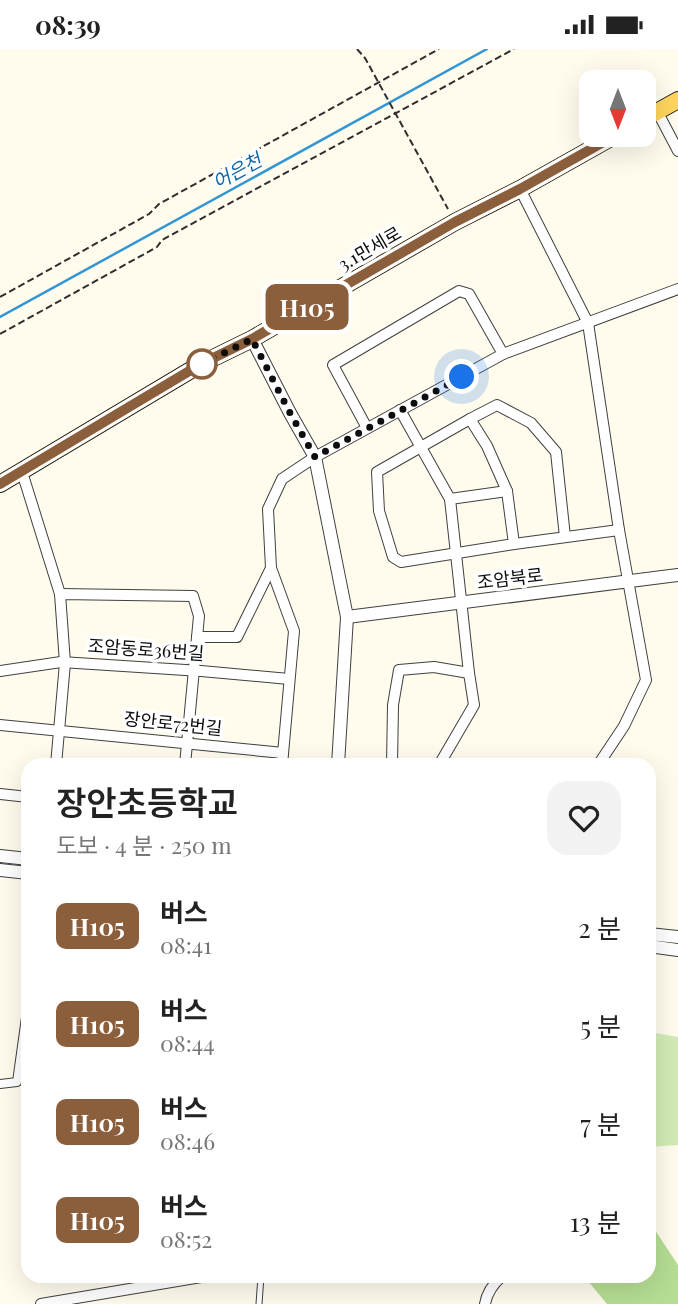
<!DOCTYPE html>
<html lang="ko">
<meta charset="utf-8">
<style>
:root{--surface:#fff;--page:#f2f2f2;--text:#222;--muted:#767676}
body{margin:0;font-family:"Playfair Display","Noto Sans KR",serif;background:var(--page);color:var(--text);height:100vh;display:flex;flex-direction:column;font-size:26px;white-space:nowrap}
*{box-sizing:border-box;margin:0}
p{font-size:23px;color:var(--muted)}
.icon{flex:none;width:38px;height:38px;fill:none;stroke:currentColor;stroke-width:2;stroke-linecap:round;stroke-linejoin:round}
.map{position:relative;flex:1;overflow:hidden}
.side{position:absolute;left:21px;top:709px;width:635px;height:525px;display:flex;flex-direction:column;background:var(--surface);border-radius:21px;box-shadow:0 7px 28px #0002}
.side>*{flex:none}
.badge{padding:0 14px;border-radius:10px;font-size:24px;line-height:46px}
.needle{width:46px;rotate:180deg}
.tools{position:absolute;left:579px;top:21px;display:grid;gap:14px}
.tools a{display:grid;place-items:center;width:77px;height:77px;border-radius:14px;background:var(--surface);box-shadow:0 7px 28px #0002;font-size:35px}
.you{position:absolute;width:35px;height:35px;margin:-18px;border:5px solid #fff;border-radius:50%;background:#1a73e8;box-shadow:0 0 0 10px #1a73e833}
.map>.badge{position:absolute;translate:-50% -50%;box-shadow:0 0 0 4px #fff}
.round{display:grid;place-items:center;flex:none;width:74px;height:74px;border-radius:21px;background:var(--page)}
.headline{display:flex;align-items:center;justify-content:space-between;height:119px;padding:0 35px}
h1{font-size:33px;font-weight:600;line-height:52px}
ul{padding:0;list-style:none}
li{display:flex;align-items:center;gap:21px;height:98px;padding:0 35px}
li div{flex:1}
li b{display:block;font-size:26px}
li em{font-style:normal}
li .badge{min-width:77px;font-weight:700;text-align:center}
.status{display:flex;justify-content:space-between;align-items:center;height:49px;padding:0 35px;background:var(--surface);direction:ltr}
.status svg{height:19px;fill:currentColor}
.map>svg:first-child{display:block}
</style>
<div class="status"><b>08:39</b><svg viewBox="0 0 49 12"><path d="M0 12V9h3v3zM5 12V6h3v6zM10 12V3h3v9zM15 12V0h3v12zM26 1h20v11H26zM47 4h2v5h-2z"/></svg></div>
<div class="map">
<svg width="678" height="1255" viewBox="0 0 678 1255">
<rect width="100%" height="100%" fill="#fffbed"/>
<!-- green -->
<polygon fill="#d2ebb5" points="649,983 678,988 678,1096 649,1098"/>
<!-- forest -->
<polygon fill="#b5dd93" points="649,1172 678,1216 678,1255 607,1255 588,1232 586,1227 649,1227"/>
<g fill="none" stroke-linecap="round" stroke-linejoin="round">
<!-- stream -->
<polyline stroke="#3296d4" stroke-width="2.5" points="0,268 487,0"/>
<defs>
<polyline id="service" points="259,1255 261,1227"/>
<polyline id="pedestrian" points="0,1035 17,1033 28,954"/>
<g id="minor">
<polyline points="657,62 678,102"/>
<polyline points="520,140 588,274 619,481 646,631 624,677 598,716"/>
<polyline points="400,361 450,450 469,624 474,656 439,716"/>
<polygon points="470,370 487,397 507,442 514,495 401,513 393,508 379,462 377,423"/>
<polyline points="470,370 497,356 531,374 556,403 565,488"/>
<polyline points="367,379 333,316 459,242 469,245 503,305"/>
<polyline points="22,423 60,545"/>
<polyline points="450,450 507,442"/>
<polyline points="514,495 619,481"/>
<polyline points="197,588 237,588 271,519"/>
<polyline points="0,622 61,613 201,622 289,630"/>
<polyline points="0,676 283,704"/>
<polyline points="56,716 65,614 60,545 193,547 199,567 185,716"/>
<polyline points="282,716 294,582 271,519 268,460 282,430 315,408 503,305 678,240"/>
<polyline points="392,716 393,656 399,621 434,618 469,624"/>
<polyline points="0,745 28,748"/>
<polyline points="41,1255 207,1227"/>
<path d="M485,1255C487,1243 493,1235 502,1227"/>
</g>
<g id="tertiary">
<polyline points="252,290 290,364 315,408 347,568 338,716"/>
<polyline points="347,568 678,526"/>
<polyline points="0,807 28,810"/>
<polyline points="0,821 28,824"/>
<polyline points="649,885 678,888"/>
<polyline points="649,897 678,901"/>
</g>
<g id="primary">
<polyline points="644,70 678,51"/>
<polyline points="0,435 201,315 252,290 455,173 520,140 616,86"/>
</g>
</defs>
<!-- service casing -->
<use href="#service" stroke="#404040" stroke-width="7"/>
<!-- pedestrian casing -->
<use href="#pedestrian" stroke="#404040" stroke-width="10"/>
<!-- minor casing -->
<use href="#minor" stroke="#404040" stroke-width="12"/>
<!-- tertiary casing -->
<use href="#tertiary" stroke="#404040" stroke-width="14"/>
<!-- primary casing -->
<use href="#primary" stroke="#1e1e1e" stroke-width="18"/>
<!-- path -->
<g stroke="#2f2f2f" stroke-width="2" stroke-dasharray="7 3.5" stroke-linecap="butt">
<polyline points="357,0 365,9 448,160"/>
<polyline points="0,248 149,165 159,155 439,0"/>
<polyline points="0,285 157,198 162,191 514,0"/>
</g>
<!-- service -->
<use href="#service" stroke="#fff" stroke-width="5"/>
<!-- pedestrian -->
<use href="#pedestrian" stroke="#fff" stroke-width="8"/>
<!-- minor -->
<use href="#minor" stroke="#fff" stroke-width="10"/>
<!-- tertiary -->
<use href="#tertiary" stroke="#fff" stroke-width="12"/>
<!-- primary -->
<use href="#primary" stroke="#ffd55d" stroke-width="16"/>
</g>
<g fill="none" stroke-linecap="round" stroke-linejoin="round">
<defs>
<polyline id="line" points="0,435 201,315 252,290 455,173 520,140 616,86"/>
</defs>
<!-- line casing -->
<use href="#line" stroke="#fff" stroke-width="16"/>
<!-- line -->
<use href="#line" stroke="#8b5e3c" stroke-width="10"/>
<!-- walk -->
<polyline stroke="#0d0d0d" stroke-width="7" stroke-dasharray="0 12.6" points="202,315 252,290 290,364 315,408 462,328"/>
</g>
<!-- markers -->
<circle fill="#fff" stroke="#8b5e3c" stroke-width="3.5" cx="202" cy="315" r="14"/>
<g text-anchor="middle" stroke-width="7" stroke-linejoin="round" paint-order="stroke">
<!-- street labels -->
<g font-size="18" fill="#0d0d0d" stroke="#fff">
<text transform="translate(370 200) rotate(-30)" y="6">3.1만세로</text>
<text transform="translate(510 530) rotate(-7)" y="6">조암북로</text>
<text transform="translate(146 601) rotate(4)" y="6">조암동로36번길</text>
<text transform="translate(173 675) rotate(6)" y="6">장안로72번길</text>
</g>
<!-- water labels -->
<g font-size="19" font-style="italic" fill="#1066a5" stroke="#fff">
<text transform="translate(237 122) rotate(-29)" y="7">어은천</text>
</g>
</g>
</svg>
<div class="tools">
<a><svg class="needle" viewBox="-14 -14 28 28"><path d="M0-13l5 13h-10z" fill="#e53935"/><path d="M0 13l5-13h-10z" fill="#767676"/></svg></a>
</div>
<div class="you" style="left:462px;top:328px"></div>
<b class="badge" style="left:307px;top:258px;background:#8b5e3c;color:#fff">H105</b>
<section class="side">
<div class="headline"><div><h1>장안초등학교</h1><p>도보 · 4 분 · 250 m</p></div><a class="round"><svg class="icon" aria-label="heart" viewBox="0 0 24 24"><path d="M12 20l-8-8c-3-5 5-10 8-4 3-6 11-1 8 4z"/></svg></a></div>
<ul>
<li><span class="badge" style="background:#8b5e3c;color:#fff">H105</span><div><b>버스</b><p>08:41</p></div><em>2 분</em></li>
<li><span class="badge" style="background:#8b5e3c;color:#fff">H105</span><div><b>버스</b><p>08:44</p></div><em>5 분</em></li>
<li><span class="badge" style="background:#8b5e3c;color:#fff">H105</span><div><b>버스</b><p>08:46</p></div><em>7 분</em></li>
<li><span class="badge" style="background:#8b5e3c;color:#fff">H105</span><div><b>버스</b><p>08:52</p></div><em>13 분</em></li>
</ul>
</section>
</div>
